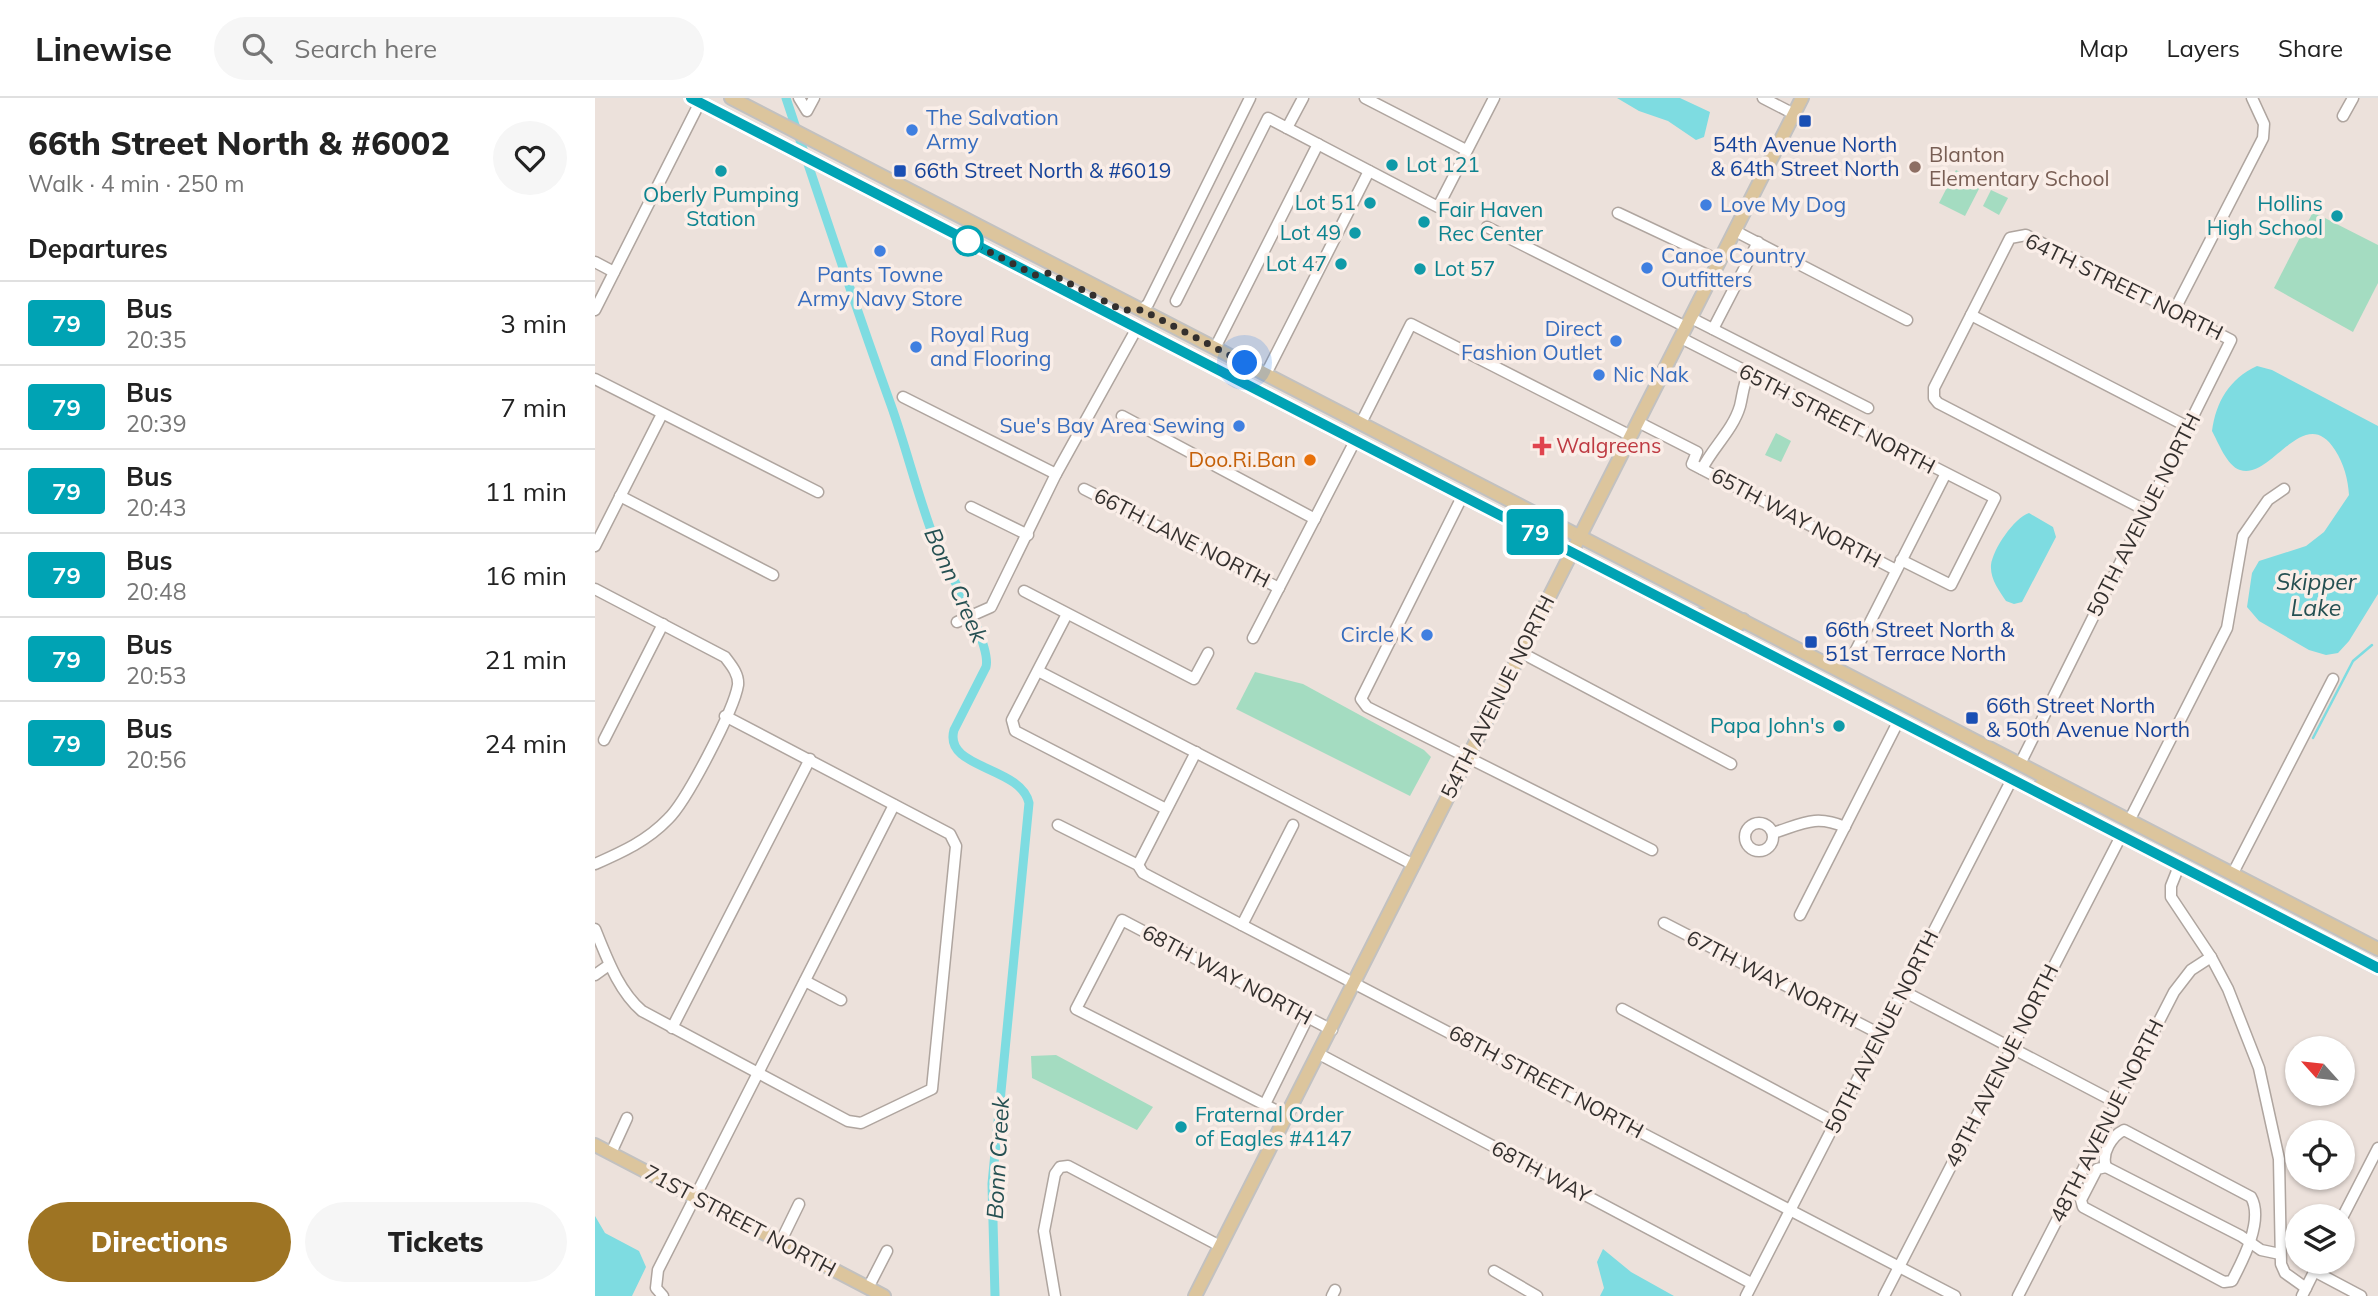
<!DOCTYPE html>
<meta charset="utf-8">
<style>
:root{--surface:#fff;--page:#f6f6f6;--text:#222;--muted:#767676;--line:#e0e0e0;--accent:#9e7423}
body{margin:0;font-family:Mulish,sans-serif;background:var(--page);color:var(--text);height:100vh;display:flex;flex-direction:column;font-size:26px;white-space:nowrap}
*{box-sizing:border-box;margin:0}
p{font-size:23px;color:var(--muted)}
.icon{flex:none;width:38px;height:38px;fill:none;stroke:currentColor;stroke-width:2;stroke-linecap:round;stroke-linejoin:round}
.map{position:relative;flex:1;overflow:hidden}
.drawer{display:flex;flex-direction:column;background:var(--surface);width:595px}
.drawer>*{flex:none}
.badge{padding:0 14px;border-radius:5px;font-size:24px;line-height:46px}
.needle{width:46px;rotate:297deg}
.fabs{position:absolute;left:1690px;top:938px;display:grid;gap:14px}
.fabs a{display:grid;place-items:center;width:70px;height:70px;border-radius:50%;background:var(--surface);box-shadow:0 2px 5px #0004;font-size:35px}
.you{position:absolute;width:35px;height:35px;margin:-18px;border:5px solid #fff;border-radius:50%;background:#1a73e8;box-shadow:0 0 0 10px #1a73e833}
.map>.badge{position:absolute;translate:-50% -50%;box-shadow:0 0 0 4px #fff}
h2{padding:0 28px;font-size:26px;line-height:63px}
.round{display:grid;place-items:center;flex:none;width:74px;height:74px;border-radius:37px;background:var(--page)}
.headline{display:flex;align-items:center;justify-content:space-between;height:119px;padding:0 28px}
h1{font-size:33px;font-weight:800;line-height:52px}
.button{display:flex;gap:14px;margin-top:auto;padding:14px 28px}
.button a{flex:1;height:80px;border-radius:42px;background:var(--accent);color:#fff;font-size:28px;font-weight:800;line-height:80px;text-align:center}
.button a+a{background:var(--page);color:var(--text)}
ul{padding:0;list-style:none}
li{display:flex;align-items:center;gap:21px;height:84px;padding:0 28px;border-top:2px solid var(--line)}
li div{flex:1}
li b{display:block;font-size:26px}
li em{font-style:normal}
li .badge{min-width:77px;font-weight:700;text-align:center}
header{display:flex;align-items:center;gap:42px;box-sizing:border-box;height:98px;padding:0 35px;background:var(--surface);border-bottom:2px solid var(--line)}
header strong{font-size:33px}
nav{display:flex;gap:38px;margin-inline-start:auto;font-size:24px}
.search{width:490px;height:63px;background:var(--page);display:flex;align-items:center;gap:18px;box-sizing:border-box;padding:0 24px;border-radius:38px;color:var(--muted);font-size:26px}
main{display:flex;flex:1;min-height:0}
.map>svg:first-child{display:block}
</style>
<header>
<strong>Linewise</strong>
<div class="search"><svg class="icon" aria-label="search" viewBox="0 0 24 24"><circle cx="10" cy="10" r="6"/><path d="M15 15l6 6"/></svg>Search here</div>
<nav><a>Map</a><a>Layers</a><a>Share</a></nav>
</header>
<main>
<section class="drawer">
<div class="headline"><div><h1>66th Street North &amp; #6002</h1><p>Walk · 4 min · 250 m</p></div><a class="round"><svg class="icon" aria-label="heart" viewBox="0 0 24 24"><path d="M12 20l-8-8c-3-5 5-10 8-4 3-6 11-1 8 4z"/></svg></a></div>
<h2>Departures</h2>
<ul>
<li><span class="badge" style="background:#00a3b4;color:#fff">79</span><div><b>Bus</b><p>20:35</p></div><em>3 min</em></li>
<li><span class="badge" style="background:#00a3b4;color:#fff">79</span><div><b>Bus</b><p>20:39</p></div><em>7 min</em></li>
<li><span class="badge" style="background:#00a3b4;color:#fff">79</span><div><b>Bus</b><p>20:43</p></div><em>11 min</em></li>
<li><span class="badge" style="background:#00a3b4;color:#fff">79</span><div><b>Bus</b><p>20:48</p></div><em>16 min</em></li>
<li><span class="badge" style="background:#00a3b4;color:#fff">79</span><div><b>Bus</b><p>20:53</p></div><em>21 min</em></li>
<li><span class="badge" style="background:#00a3b4;color:#fff">79</span><div><b>Bus</b><p>20:56</p></div><em>24 min</em></li>
</ul>
<div class="button"><a>Directions</a><a>Tickets</a></div>
</section>
<div class="map">
<svg width="1783" height="1198" viewBox="0 0 1783 1198">
<rect width="100%" height="100%" fill="#ece1db"/>
<!-- green -->
<g fill="#a4dcc1">
<polygon points="1361,72 1387,85 1370,118 1344,105"/>
<polygon points="1396,92 1413,100 1404,117 1388,108"/>
<polygon points="1718,114 1783,147 1783,185 1758,234 1679,190"/>
<polygon points="1181,335 1196,343 1186,364 1170,357"/>
<polygon points="660,574 708,586 829,652 836,659 815,698 641,611"/>
<polygon points="461,957 558,1009 542,1032 437,980 436,958"/>
</g>
<!-- water -->
<g fill="#7edce1">
<polygon points="1022,0 1085,0 1115,14 1109,39 1101,42 1073,23 1044,13"/>
<path d="M1662,268L1677,272L1783,328V496L1754,543L1743,555L1731,557L1714,552L1664,523L1652,509L1657,475L1664,463L1711,448L1729,434L1754,397C1753,381 1749,366 1740,352C1709,303 1676,383 1645,372C1632,368 1623,344 1617,333C1621,304 1634,281 1662,268Z"/>
<path d="M1434,415L1458,429L1461,439L1427,504L1419,506L1411,503C1404,492 1395,481 1396,467C1398,451 1419,420 1434,415Z"/>
<polygon points="0,1118 10,1135 44,1153 51,1169 37,1198 0,1198"/>
<polygon points="1008,1151 1036,1174 1079,1198 1005,1198 1009,1190 1002,1164"/>
</g>
<g fill="none" stroke-linecap="round" stroke-linejoin="round">
<!-- stream -->
<polyline stroke="#7edce1" stroke-width="2.5" points="1718,640 1758,563 1777,547"/>
<!-- canal -->
<path stroke="#7edce1" stroke-width="9" d="M191,0C225,102 259,205 296,307C312,352 323,399 340,443C351,471 397,545 391,569L359,632C348,671 426,668 434,705L397,1086L400,1198"/>
<defs>
<g id="minor">
<polyline points="204,0 212,13 219,0"/>
<polyline points="770,0 871,52"/>
<polyline points="1168,0 1199,16"/>
<polyline points="1748,18 1758,0"/>
<polyline points="692,30 708,0"/>
<polyline points="1023,115 1125,163"/>
<polyline points="892,129 1091,229"/>
<polyline points="1140,133 1312,222"/>
<polyline points="0,164 19,174"/>
<polyline points="581,203 673,20 843,109 899,0"/>
<polyline points="0,212 107,0"/>
<polyline points="546,212 553,206 655,0"/>
<polyline points="1579,213 1668,40 1669,26 1657,0"/>
<polyline points="1376,217 1593,329"/>
<polyline points="1096,220 1273,310"/>
<polyline points="1118,231 1163,144"/>
<polyline points="1086,240 1400,400 1356,487 1306,462"/>
<polyline points="620,250 723,46"/>
<polyline points="671,276 774,73"/>
<polyline points="0,281 223,394"/>
<polyline points="308,299 461,376"/>
<polyline points="527,318 720,421"/>
<polyline points="1043,324 1102,354 1097,366 1301,472"/>
<polyline points="766,325 816,226 1036,338"/>
<path d="M1107,371C1118,349 1138,332 1145,308C1148,296 1148,287 1154,275"/>
<polyline points="489,391 684,490"/>
<polyline points="868,397 766,601 772,609 1057,752"/>
<polyline points="25,398 178,477"/>
<polyline points="376,409 433,437"/>
<polyline points="0,448 67,316"/>
<path d="M0,491L130,559C136,567 144,576 143,587C139,612 91,704 73,721C52,743 27,754 0,766"/>
<polyline points="429,493 599,581 613,555"/>
<polyline points="472,516 417,622 420,633 571,711"/>
<polyline points="362,524 396,509 461,376 542,230"/>
<polyline points="658,540 761,341"/>
<polyline points="1261,552 1350,377"/>
<polyline points="925,554 1136,666"/>
<polyline points="443,573 819,767"/>
<polyline points="9,642 68,526"/>
<polyline points="1425,666 1636,242 1431,137 1415,140 1339,290 1339,300 1343,305 1550,412"/>
<polyline points="1535,721 1632,530 1648,438 1673,402 1689,391"/>
<circle cx="1164" cy="739" r="14"/>
<polyline points="463,727 543,767 548,775 647,827 1360,1198"/>
<path d="M1178,735C1207,726 1220,716 1250,729"/>
<polyline points="543,767 601,654"/>
<polyline points="1584,768 1576,788 1576,799 1616,859 1633,891 1664,970 1684,1061 1686,1166 1690,1175 1711,1190"/>
<polyline points="1638,775 1738,581"/>
<polyline points="1205,817 1303,624"/>
<polyline points="1069,825 1285,936"/>
<polyline points="647,827 698,727"/>
<path d="M0,831C12,860 23,892 47,913L253,1023L266,1025L337,991L361,748L355,736L130,618"/>
<polyline points="0,877 14,867"/>
<polyline points="210,883 246,902"/>
<polyline points="1308,893 1522,1005"/>
<polyline points="1027,911 1241,1025"/>
<polyline points="77,930 215,661"/>
<polyline points="724,956 1156,1185"/>
<polyline points="670,1006 713,919"/>
<polyline points="692,1018 481,911 527,822 737,932"/>
<path d="M1529,1032L1656,1099C1669,1122 1648,1162 1637,1183L1629,1184L1488,1109L1486,1102L1502,1071L1511,1069C1506,1055 1517,1038 1529,1032Z"/>
<polyline points="16,1055 32,1020"/>
<polyline points="1511,1069 1646,1138 1666,1152 1685,1156"/>
<polyline points="1748,1118 1783,1050"/>
<polyline points="185,1145 204,1106"/>
<polyline points="899,1173 942,1198"/>
<polyline points="1719,1173 1766,1198"/>
<polyline points="273,1190 292,1153"/>
<polyline points="68,1198 61,1190 63,1172 299,707"/>
<polyline points="460,1198 449,1133 460,1076 465,1069 473,1068 625,1148"/>
<polyline points="737,1198 740,1192"/>
<polyline points="1151,1198 1417,681"/>
<polyline points="1289,1198 1526,738"/>
<polyline points="1423,1198 1579,894 1596,872 1616,859"/>
<polyline points="1707,1198 1724,1164"/>
</g>
<g id="major">
<polyline points="96,0 1783,870"/>
<polyline points="136,0 1783,851"/>
<polyline points="1101,518 1115,516 1142,528 1148,522"/>
<polyline points="1446,687 1470,699 1485,698"/>
<polyline points="0,1047 289,1198"/>
<polyline points="600,1198 1207,0"/>
</g>
</defs>
<!-- minor casing -->
<use href="#minor" stroke="#afa59f" stroke-width="13"/>
<!-- major casing -->
<use href="#major" stroke="#c2c1c0" stroke-width="16"/>
<!-- minor -->
<use href="#minor" stroke="#fff" stroke-width="10"/>
<!-- major -->
<use href="#major" stroke="#dcc59d" stroke-width="12"/>
</g>
<g fill="none" stroke-linecap="round" stroke-linejoin="round">
<defs>
<polyline id="line" points="96,0 1783,870"/>
</defs>
<!-- line casing -->
<use href="#line" stroke="#fff" stroke-width="16"/>
<!-- line -->
<use href="#line" stroke="#00a3b4" stroke-width="10"/>
<!-- walk -->
<polyline stroke="#34302e" stroke-width="7" stroke-dasharray="0 12.6" points="373,143 440,177 454,175 527,212 547,212 650,265"/>
</g>
<!-- markers -->
<g fill="#1a4fb4" stroke="#faeee8" stroke-width="2.5">
<rect x="1203" y="16" width="14" height="14" rx="3.5"/>
<rect x="298" y="66" width="14" height="14" rx="3.5"/>
<rect x="1209" y="537" width="14" height="14" rx="3.5"/>
<rect x="1370" y="613" width="14" height="14" rx="3.5"/>
</g>
<g fill="#3f7fe0" stroke="#faeee8" stroke-width="2.5">
<circle cx="317" cy="32" r="7"/>
<circle cx="1111" cy="107" r="7"/>
<circle cx="285" cy="153" r="7"/>
<circle cx="1052" cy="170" r="7"/>
<circle cx="1021" cy="243" r="7"/>
<circle cx="321" cy="249" r="7"/>
<circle cx="1004" cy="277" r="7"/>
<circle cx="644" cy="328" r="7"/>
<circle cx="832" cy="537" r="7"/>
</g>
<g fill="#0f9aa8" stroke="#faeee8" stroke-width="2.5">
<circle cx="797" cy="67" r="7"/>
<circle cx="126" cy="73" r="7"/>
<circle cx="775" cy="105" r="7"/>
<circle cx="1742" cy="118" r="7"/>
<circle cx="829" cy="124" r="7"/>
<circle cx="760" cy="135" r="7"/>
<circle cx="746" cy="166" r="7"/>
<circle cx="825" cy="171" r="7"/>
<circle cx="1244" cy="628" r="7"/>
<circle cx="586" cy="1029" r="7"/>
</g>
<circle fill="#8d6e63" stroke="#faeee8" stroke-width="2.5" cx="1320" cy="69" r="7"/>
<circle fill="#fff" stroke="#00a3b4" stroke-width="3.5" cx="373" cy="143" r="14"/>
<path fill="#e0444e" stroke="#faeee8" stroke-width="2.5" d="M943.5 337.5h7v7h7v7h-7v7h-7v-7h-7v-7h7z"/>
<circle fill="#e8710a" stroke="#faeee8" stroke-width="2.5" cx="715" cy="362" r="7"/>
<g text-anchor="middle" stroke-width="7" stroke-linejoin="round" paint-order="stroke">
<!-- shop labels -->
<g font-size="21" fill="#366cbe" stroke="#faeee8" text-anchor="start">
<text x="331" y="27">The Salvation<tspan x="331" dy="24">Army</tspan></text>
<text x="1125" y="114">Love My Dog</text>
<text x="1066" y="165">Canoe Country<tspan x="1066" dy="24">Outfitters</tspan></text>
<text x="285" y="184" text-anchor="middle">Pants Towne<tspan x="285" dy="24">Army Navy Store</tspan></text>
<text x="1007" y="238" text-anchor="end">Direct<tspan x="1007" dy="24">Fashion Outlet</tspan></text>
<text x="335" y="244">Royal Rug<tspan x="335" dy="24">and Flooring</tspan></text>
<text x="1018" y="284">Nic Nak</text>
<text x="630" y="335" text-anchor="end">Sue's Bay Area Sewing</text>
<text x="818" y="544" text-anchor="end">Circle K</text>
</g>
<!-- transit labels -->
<g font-size="21" fill="#164399" stroke="#faeee8" text-anchor="start">
<text x="1210" y="54" text-anchor="middle">54th Avenue North<tspan x="1210" dy="24">&amp; 64th Street North</tspan></text>
<text x="319" y="80">66th Street North &amp; #6019</text>
<text x="1230" y="539">66th Street North &amp;<tspan x="1230" dy="24">51st Terrace North</tspan></text>
<text x="1391" y="615">66th Street North<tspan x="1391" dy="24">&amp; 50th Avenue North</tspan></text>
</g>
<!-- education labels -->
<g font-size="21" fill="#785e54" stroke="#faeee8" text-anchor="start">
<text x="1334" y="64">Blanton<tspan x="1334" dy="24">Elementary School</tspan></text>
</g>
<!-- culture labels -->
<g font-size="21" fill="#0d838f" stroke="#faeee8" text-anchor="end">
<text x="811" y="74" text-anchor="start">Lot 121</text>
<text x="126" y="104" text-anchor="middle">Oberly Pumping<tspan x="126" dy="24">Station</tspan></text>
<text x="761" y="112">Lot 51</text>
<text x="1728" y="113">Hollins<tspan x="1728" dy="24">High School</tspan></text>
<text x="843" y="119" text-anchor="start">Fair Haven<tspan x="843" dy="24">Rec Center</tspan></text>
<text x="746" y="142">Lot 49</text>
<text x="732" y="173">Lot 47</text>
<text x="839" y="178" text-anchor="start">Lot 57</text>
<text x="1230" y="635">Papa John's</text>
<text x="600" y="1024" text-anchor="start">Fraternal Order<tspan x="600" dy="24">of Eagles #4147</tspan></text>
</g>
<!-- street labels -->
<g font-size="21" fill="#34302e" stroke="#faeee8">
<text transform="translate(1529 189) rotate(26)" y="7">64TH STREET NORTH</text>
<text transform="translate(1242 321) rotate(27)" y="7">65TH STREET NORTH</text>
<text transform="translate(1549 417) rotate(-63)" y="7">50TH AVENUE NORTH</text>
<text transform="translate(1201 420) rotate(28)" y="7">65TH WAY NORTH</text>
<text transform="translate(587 440) rotate(27)" y="7">66TH LANE NORTH</text>
<text transform="translate(903 599) rotate(-63)" y="7">54TH AVENUE NORTH</text>
<text transform="translate(632 877) rotate(28)" y="7">68TH WAY NORTH</text>
<text transform="translate(1177 881) rotate(27)" y="7">67TH WAY NORTH</text>
<text transform="translate(1287 934) rotate(-63)" y="7">50TH AVENUE NORTH</text>
<text transform="translate(1407 968) rotate(-63)" y="7">49TH AVENUE NORTH</text>
<text transform="translate(951 984) rotate(28)" y="7">68TH STREET NORTH</text>
<text transform="translate(1512 1023) rotate(-63)" y="7">48TH AVENUE NORTH</text>
<text transform="translate(946 1074) rotate(28)" y="7">68TH WAY</text>
<text transform="translate(145 1123) rotate(28)" y="7">71ST STREET NORTH</text>
</g>
<!-- health labels -->
<g font-size="21" fill="#be3a42" stroke="#faeee8" text-anchor="start">
<text x="961" y="355">Walgreens</text>
</g>
<!-- food labels -->
<g font-size="21" fill="#c56008" stroke="#faeee8" text-anchor="end">
<text x="701" y="369">Doo.Ri.Ban</text>
</g>
<!-- water labels -->
<g font-size="23" font-style="italic" fill="#255052" stroke="#faeee8">
<text x="1721" y="492">Skipper<tspan x="1721" dy="26">Lake</tspan></text>
<text transform="translate(361 487) rotate(66)" y="8">Bonn Creek</text>
<text transform="translate(403 1060) rotate(-87)" y="8">Bonn Creek</text>
</g>
</g>
</svg>
<div class="fabs">
<a><svg class="needle" viewBox="-14 -14 28 28"><path d="M0-13l5 13h-10z" fill="#e53935"/><path d="M0 13l5-13h-10z" fill="#767676"/></svg></a>
<a><svg class="icon" aria-label="locate" viewBox="0 0 24 24"><circle cx="12" cy="12" r="6"/><path d="M12 2v4M12 18v4M2 12h4M18 12h4"/></svg></a>
<a><svg class="icon" aria-label="layers" viewBox="0 0 24 24"><path d="M12 4l9 5-9 5-9-5zM3 14l9 5 9-5"/></svg></a>
</div>
<div class="you" style="left:650px;top:265px"></div>
<b class="badge" style="left:940px;top:434px;background:#00a3b4;color:#fff">79</b>
</div>
</main>
